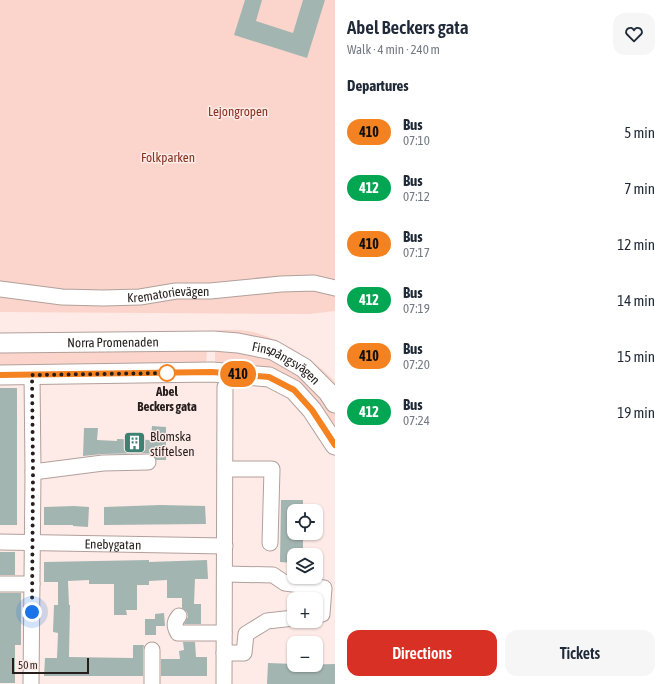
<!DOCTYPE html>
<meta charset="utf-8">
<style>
:root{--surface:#fff;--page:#f6f6f7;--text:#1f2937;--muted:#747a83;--accent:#d93025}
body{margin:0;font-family:"Asap Condensed",sans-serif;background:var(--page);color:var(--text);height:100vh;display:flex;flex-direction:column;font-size:15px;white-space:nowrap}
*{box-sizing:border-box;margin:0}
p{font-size:13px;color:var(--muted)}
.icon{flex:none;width:22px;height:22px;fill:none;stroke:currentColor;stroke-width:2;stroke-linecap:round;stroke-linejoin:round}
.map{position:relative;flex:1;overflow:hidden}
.panel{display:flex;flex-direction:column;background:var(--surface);width:332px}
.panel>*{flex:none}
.badge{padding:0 8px;border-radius:13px;font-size:14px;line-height:26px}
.controls{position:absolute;left:287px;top:504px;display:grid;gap:8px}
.controls a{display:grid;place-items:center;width:36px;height:36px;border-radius:8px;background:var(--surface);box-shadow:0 1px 3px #0004;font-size:20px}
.scale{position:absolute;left:12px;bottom:10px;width:77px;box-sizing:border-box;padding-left:4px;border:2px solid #251e1d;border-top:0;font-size:11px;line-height:14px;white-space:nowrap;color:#251e1d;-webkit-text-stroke:3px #feebe7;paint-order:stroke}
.you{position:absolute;width:20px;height:20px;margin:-10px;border:3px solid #fff;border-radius:50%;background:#1a73e8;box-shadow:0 0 0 6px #1a73e833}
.map>.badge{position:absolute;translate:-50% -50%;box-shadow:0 0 0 2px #fff}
h2{padding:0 12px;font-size:15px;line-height:36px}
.round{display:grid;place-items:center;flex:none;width:42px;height:42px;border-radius:12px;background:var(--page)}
.overview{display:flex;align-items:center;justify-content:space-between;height:68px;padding:0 12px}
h1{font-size:19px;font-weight:600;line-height:30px}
.cta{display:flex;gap:8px;margin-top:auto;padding:8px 12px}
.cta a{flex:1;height:46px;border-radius:12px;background:var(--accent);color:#fff;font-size:16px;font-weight:600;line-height:46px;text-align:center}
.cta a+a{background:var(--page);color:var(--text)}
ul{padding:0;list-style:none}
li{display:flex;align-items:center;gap:12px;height:56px;padding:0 12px}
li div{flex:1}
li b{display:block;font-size:15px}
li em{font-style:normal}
li .badge{min-width:44px;font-weight:700;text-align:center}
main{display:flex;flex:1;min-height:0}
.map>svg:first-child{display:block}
</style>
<main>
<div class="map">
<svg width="335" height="684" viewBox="0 0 335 684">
<rect width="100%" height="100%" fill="#feebe7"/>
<!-- green -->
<g fill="#fbd5cc">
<polygon points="0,0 335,0 335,311 310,314 0,312"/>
<path d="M216,330C230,330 244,329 257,333C284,341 316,361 335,382V390L215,332Z"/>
<polygon points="207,350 206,367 0,368 0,351"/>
<polygon points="215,350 265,355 296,370 335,411 335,433 312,398 215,367"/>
</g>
<!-- building -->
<g fill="#a3b5b1">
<polygon points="245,0 262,0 256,21 293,33 303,0 325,0 307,58 234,35"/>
<rect x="0" y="388" width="17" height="137"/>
<polygon points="152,426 166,427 166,460 156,460 153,454 148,453 103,454 83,456 84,428 98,428 97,440 117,441 117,439 151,440"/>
<polygon points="281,500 303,500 303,511 294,511 294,533 303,533 303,555 294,555 294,563 280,562"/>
<polygon points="160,505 205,506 206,524 104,525 104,507"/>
<polygon points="74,506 89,507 88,527 73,526 73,525 44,525 44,507"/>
<rect x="0" y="552" width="15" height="23"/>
<polygon points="149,560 149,562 207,560 208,579 195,579 194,604 201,604 201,624 184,624 188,617 187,612 182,608 182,598 167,598 167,580 149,581 149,585 137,585 137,610 126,610 127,615 114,615 114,584 89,584 89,580 68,581 69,605 70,605 69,657 133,658 133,645 144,645 143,650 143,676 44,676 45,658 57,658 58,633 53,632 54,605 58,605 58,582 44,582 44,562"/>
<polygon points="0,593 21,593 21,645 15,645 15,683 0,683"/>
<polygon points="164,613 165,626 156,626 156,635 145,635 145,619 155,619 155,614"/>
<polygon points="183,642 195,642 196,657 207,657 207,676 161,676 161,659 180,659 179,651 184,650"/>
<polygon points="268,663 294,664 294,665 335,664 335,684 267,684"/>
</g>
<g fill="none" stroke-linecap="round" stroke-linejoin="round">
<defs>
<g id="minor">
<path id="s1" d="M0,289L62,297L103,298L140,297L176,291H210L281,284L314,283L335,288"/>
<polyline points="225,469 272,469 270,543"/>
<polyline points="33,472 103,463 148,462"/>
<path id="s2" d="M0,542L225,546"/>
<polyline points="225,574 273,575 285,583 324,588 322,614 316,615"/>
<polyline points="0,584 32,584"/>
<path d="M179,616C174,622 174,626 178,633H224"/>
<polyline points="152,650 152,684"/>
<polyline points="224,653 244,653 246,634 267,621 294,618"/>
<polyline points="31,684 33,472 32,375"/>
<polyline points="224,684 225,387"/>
</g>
<g id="major">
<path id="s3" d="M0,343L213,341L238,343L273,350L304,368L328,392L335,403"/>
<polyline points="0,375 212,372 269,377 294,390 312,410 335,445"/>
</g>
</defs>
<!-- minor casing -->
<use href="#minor" stroke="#b1a09b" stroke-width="17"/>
<!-- major casing -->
<use href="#major" stroke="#b1a09b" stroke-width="21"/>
<!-- minor -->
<use href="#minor" stroke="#fff" stroke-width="15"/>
<!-- major -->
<use href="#major" stroke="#fff" stroke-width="19"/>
</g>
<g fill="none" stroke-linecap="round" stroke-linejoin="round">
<defs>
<polyline id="line" points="0,375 212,372 269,377 294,390 312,410 335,445"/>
</defs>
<!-- line casing -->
<use href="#line" stroke="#fff" stroke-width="9"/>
<!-- line -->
<use href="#line" stroke="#f58220" stroke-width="6"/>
<!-- walk -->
<polyline stroke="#251e1d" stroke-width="4" stroke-dasharray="0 7.2" points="32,612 33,472 32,375 167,373"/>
</g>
<!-- icons -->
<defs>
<symbol id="building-square" viewBox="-11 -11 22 22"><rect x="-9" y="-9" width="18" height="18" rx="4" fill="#3e8072" stroke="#feebe7"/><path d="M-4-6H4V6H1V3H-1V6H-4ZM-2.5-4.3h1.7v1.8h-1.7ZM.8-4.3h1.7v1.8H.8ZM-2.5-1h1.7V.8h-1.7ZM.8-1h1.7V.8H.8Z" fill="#fff"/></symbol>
</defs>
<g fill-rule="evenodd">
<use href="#building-square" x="122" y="430" width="25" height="25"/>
</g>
<!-- markers -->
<circle fill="#fff" stroke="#f58220" stroke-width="2" cx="167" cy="373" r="8"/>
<g text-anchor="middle" stroke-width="3" stroke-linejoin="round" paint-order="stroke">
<!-- park labels -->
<g font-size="13" fill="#873221" stroke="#feebe7">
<text x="238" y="116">Lejongropen</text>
<text x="168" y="162">Folkparken</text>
</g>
<!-- street labels -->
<g font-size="13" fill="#251e1d" stroke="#feebe7">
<text dy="5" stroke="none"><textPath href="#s1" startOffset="169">Krematorievägen</textPath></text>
<text dy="5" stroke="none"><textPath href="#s3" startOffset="113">Norra Promenaden</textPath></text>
<text dy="5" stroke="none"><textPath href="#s3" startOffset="291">Finspångsvägen</textPath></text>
<text dy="5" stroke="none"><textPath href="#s2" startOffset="113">Enebygatan</textPath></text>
</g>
<!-- stop labels -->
<g font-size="13" font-weight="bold" fill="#251e1d" stroke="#feebe7">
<text x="167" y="396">Abel<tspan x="167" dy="15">Beckers gata</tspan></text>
</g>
<!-- poi labels -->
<g font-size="13" fill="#251e1d" stroke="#feebe7" text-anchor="start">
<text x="150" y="441">Blomska<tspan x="150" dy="15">stiftelsen</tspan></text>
</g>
</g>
</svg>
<div class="controls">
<a><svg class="icon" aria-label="locate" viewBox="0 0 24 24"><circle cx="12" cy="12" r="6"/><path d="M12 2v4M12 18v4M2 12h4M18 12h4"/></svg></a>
<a><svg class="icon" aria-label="layers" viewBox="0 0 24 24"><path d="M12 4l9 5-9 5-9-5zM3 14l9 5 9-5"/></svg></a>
<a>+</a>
<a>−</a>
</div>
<div class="scale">50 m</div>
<div class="you" style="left:32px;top:612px"></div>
<b class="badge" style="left:238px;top:374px;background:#f58220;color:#111">410</b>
</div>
<section class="panel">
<div class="overview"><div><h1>Abel Beckers gata</h1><p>Walk · 4 min · 240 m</p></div><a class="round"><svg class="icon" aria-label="heart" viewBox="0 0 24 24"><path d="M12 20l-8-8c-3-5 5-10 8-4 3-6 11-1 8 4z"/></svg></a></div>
<h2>Departures</h2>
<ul>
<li><span class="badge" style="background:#f58220;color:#111">410</span><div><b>Bus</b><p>07:10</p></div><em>5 min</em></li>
<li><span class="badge" style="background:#00a651;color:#fff">412</span><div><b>Bus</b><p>07:12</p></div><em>7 min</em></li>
<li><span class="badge" style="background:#f58220;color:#111">410</span><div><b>Bus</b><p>07:17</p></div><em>12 min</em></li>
<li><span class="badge" style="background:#00a651;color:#fff">412</span><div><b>Bus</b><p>07:19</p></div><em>14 min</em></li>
<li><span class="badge" style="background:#f58220;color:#111">410</span><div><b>Bus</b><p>07:20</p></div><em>15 min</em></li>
<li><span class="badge" style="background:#00a651;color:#fff">412</span><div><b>Bus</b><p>07:24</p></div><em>19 min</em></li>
</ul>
<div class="cta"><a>Directions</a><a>Tickets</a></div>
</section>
</main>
